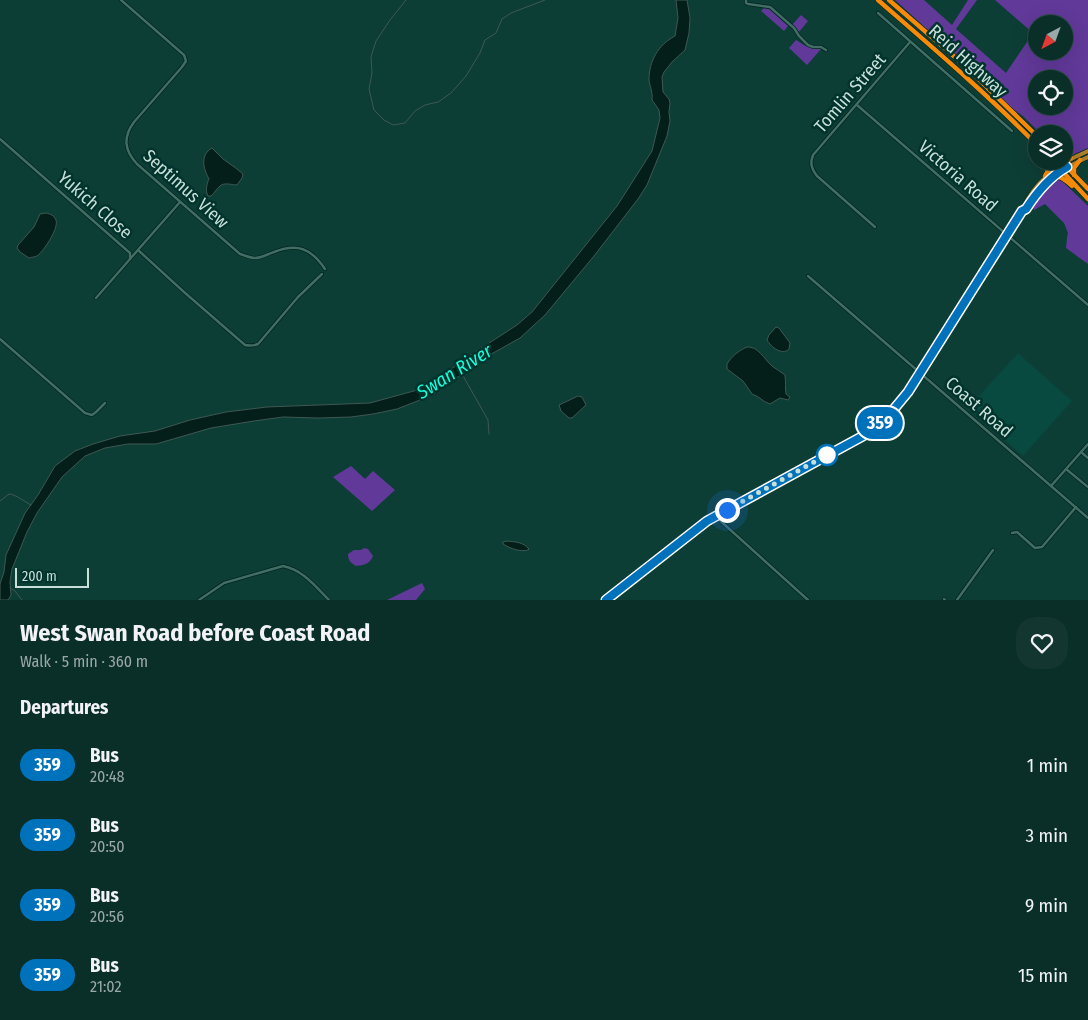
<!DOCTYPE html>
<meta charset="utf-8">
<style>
:root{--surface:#0a2e28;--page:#133630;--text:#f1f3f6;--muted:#99a8a8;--line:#2a4a45}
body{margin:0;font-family:"Fira Sans Condensed",sans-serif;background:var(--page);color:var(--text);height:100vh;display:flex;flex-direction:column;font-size:19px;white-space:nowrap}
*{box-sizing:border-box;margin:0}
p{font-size:16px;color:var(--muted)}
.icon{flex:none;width:28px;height:28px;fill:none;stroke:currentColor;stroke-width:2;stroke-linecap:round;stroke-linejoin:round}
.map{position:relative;height:600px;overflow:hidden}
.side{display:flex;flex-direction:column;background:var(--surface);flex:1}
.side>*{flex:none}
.badge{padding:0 10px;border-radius:16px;font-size:18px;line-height:32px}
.needle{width:32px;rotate:221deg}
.tools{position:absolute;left:1028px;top:15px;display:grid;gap:10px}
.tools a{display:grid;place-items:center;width:45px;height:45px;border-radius:50%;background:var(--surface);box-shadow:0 5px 20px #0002,0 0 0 1px var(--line);font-size:25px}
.scale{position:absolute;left:15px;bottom:12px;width:74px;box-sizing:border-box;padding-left:5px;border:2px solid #c7dfd9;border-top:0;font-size:14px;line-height:18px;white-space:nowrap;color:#c7dfd9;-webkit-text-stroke:4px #00342c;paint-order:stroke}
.you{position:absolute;width:25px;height:25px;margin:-12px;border:4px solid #fff;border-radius:50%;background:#1a73e8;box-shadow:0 0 0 8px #1a73e833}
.map>.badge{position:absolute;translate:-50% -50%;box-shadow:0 0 0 2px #fff}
h2{padding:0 20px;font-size:19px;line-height:45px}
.round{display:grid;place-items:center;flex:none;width:52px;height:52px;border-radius:20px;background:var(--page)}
.head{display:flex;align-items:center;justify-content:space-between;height:85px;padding:0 20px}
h1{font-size:24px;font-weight:700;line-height:38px}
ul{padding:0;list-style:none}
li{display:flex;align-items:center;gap:15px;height:70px;padding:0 20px}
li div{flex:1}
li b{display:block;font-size:19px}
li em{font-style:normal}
li .badge{min-width:55px;font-weight:700;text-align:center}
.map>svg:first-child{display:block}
</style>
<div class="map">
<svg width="1088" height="600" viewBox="0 0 1088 600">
<rect width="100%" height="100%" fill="#0d3e36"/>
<!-- built -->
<polygon fill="#084940" points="1018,353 1072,401 1023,456 968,408"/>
<!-- green -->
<g fill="#613999" fill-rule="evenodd">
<path d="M895,0H924L952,25L968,0H977L956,29L1006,73L1033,33L995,0H1088V148L1070,156L1064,155V134H1041L1024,117L1012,108L973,71ZM1036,24H1064V51H1036ZM1036,79H1064V106H1036Z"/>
<polygon points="764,8 769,9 788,26 784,31 761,11"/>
<polygon points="801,15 808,21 799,32 792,25"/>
<path d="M796,40C807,47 810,49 822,48L807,65L789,48Z"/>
<path d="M1061,180L1088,206V264L1066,248L1067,238L1068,233L1064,223L1045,204L1034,210L1032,206C1039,197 1048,181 1061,180Z"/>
<polygon points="351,466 365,479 373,471 395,490 372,511 333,477"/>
<path d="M364,548L368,549L373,556C370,564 364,565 356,566C351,563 348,561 348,554L354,550H361Z"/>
<polygon points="422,583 425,589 416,600 387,600"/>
</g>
<!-- water -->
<g fill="#041e19" stroke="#3e5853">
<path d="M676,0H687L690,18L689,33L685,50L672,62L664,72L662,77L663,92L669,99L670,103L669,112L670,121L667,136L647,185L638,199L594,256L545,315L520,338L486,357L448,384L420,400L397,409L373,414L351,417L318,418L283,417L254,421L211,428L156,444H128L105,448L85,456L62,477L37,513L27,532L12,569L10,582L11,595L8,600H0V584L4,572L6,555L25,513L38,495L55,466L75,451L93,444L120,436L155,431L190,420L226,412L267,407L370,403L421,389L437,380L466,358L517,325L532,312L617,206L652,151L660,118L659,110L652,100C653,93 650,87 649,80C649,61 658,45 675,36L678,18Z"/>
<path d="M212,148L223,159L237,169L243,174L242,178L237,185C232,185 224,182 220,186C216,189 215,193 211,196H208C205,191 207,183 209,179C203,168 200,155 212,148Z"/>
<path d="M46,213C50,214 54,215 56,220C59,228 44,251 37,256C35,257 32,257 29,258L20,252L17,248L18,245L34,227L40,214Z"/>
<path d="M776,327L779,328L790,343L789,349C782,356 771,347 767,340L769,335Z"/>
<path d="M747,347C758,346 764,359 772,366C776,369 781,372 785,375C786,382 785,387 786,394L790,397L788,400L780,398L770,404C763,402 759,396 752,394L743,381L727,369V364C732,356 738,351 747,347Z"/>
<polygon points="578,396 582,397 586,405 572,418 569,418 561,411 559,405"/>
<path d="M507,541C516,542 523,542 529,549L528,550C520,552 511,549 503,544V542Z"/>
</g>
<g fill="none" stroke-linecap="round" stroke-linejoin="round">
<!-- stream -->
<g stroke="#3e5853" stroke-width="1">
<polyline points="406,0 390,20 376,41 371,57 372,73 369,89 374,110 384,120 393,125 405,123 415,111 425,105 438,102 451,93 466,76 480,53 485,40 496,33 502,19 511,13 545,0"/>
<polyline points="462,374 488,420 489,434"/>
<path d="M0,501L9,494C15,494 25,502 31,505"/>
<polyline points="10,588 15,591 22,600"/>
</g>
<defs>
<g id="minor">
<path d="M121,0L184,55L186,61L182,67L134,122C123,137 124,150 137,164L240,254C244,255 250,258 255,258C261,258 268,254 274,252C297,243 311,248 325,269"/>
<polyline points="746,0 746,3 748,4 770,7 794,28 799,36 808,45 813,47 821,47 826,50"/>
<polyline points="878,13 1012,131"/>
<polyline points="857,105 1088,305"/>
<polyline points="0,139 130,253 130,259 96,298"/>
<path d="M875,227L817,176C811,168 810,163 813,155L910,42"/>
<path d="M138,250L184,292L245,345C250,346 253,346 258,344L298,297L322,274"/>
<polyline points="130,259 180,202"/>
<polyline points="808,276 1088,518"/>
<polyline points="0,339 85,413 92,415 96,412 105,403"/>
<polyline points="1081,452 1088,458"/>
<polyline points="1066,469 1088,487"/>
<polyline points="1051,486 1088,444"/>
<polyline points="715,516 808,600"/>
<polyline points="1012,533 1017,532 1035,548 1042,547 1076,507"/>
<polyline points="944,599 945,600"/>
<path d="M199,600L224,583L283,566C303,570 315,586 329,600"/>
<polyline points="957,600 993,550"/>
</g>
<g id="major">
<path d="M1023,209C1035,180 1059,163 1088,151"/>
<path d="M606,600L707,521L863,436L889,415L908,392L1022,211C1030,205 1035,194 1042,187C1055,172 1071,165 1088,157"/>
</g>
<g id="highway">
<path d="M878,0C932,47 986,93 1036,144"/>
<polyline points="889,0 964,65 1036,135"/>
<polyline points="1064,156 1071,158"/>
<polyline points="1053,161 1088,199"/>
<polyline points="1061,161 1088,189"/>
<polyline points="1074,175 1074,168 1080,160"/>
<polyline points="1045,176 1051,165 1051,161"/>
<path d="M1052,176C1060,175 1066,180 1072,186"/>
</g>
</defs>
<!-- minor casing -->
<use href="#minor" stroke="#00231d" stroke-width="4"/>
<!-- major casing -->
<use href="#major" stroke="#00231d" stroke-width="5"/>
<!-- highway casing -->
<use href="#highway" stroke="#00231d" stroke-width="5.5"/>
<!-- minor -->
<use href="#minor" stroke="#406d64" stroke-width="2.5"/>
<!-- major -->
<use href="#major" stroke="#ae7f2d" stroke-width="4"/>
<!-- highway -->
<use href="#highway" stroke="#f78b09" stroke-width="4.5"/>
</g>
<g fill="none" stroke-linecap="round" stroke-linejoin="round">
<defs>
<path id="line" d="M606,600L707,521L863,436L889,415L908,392L1022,211L1026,209C1037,192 1049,177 1067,167L1061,161"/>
</defs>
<!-- line casing -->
<use href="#line" stroke="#fff" stroke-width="11"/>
<!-- line -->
<use href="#line" stroke="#0072bc" stroke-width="8"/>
<!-- walk -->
<polyline stroke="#c7dfd9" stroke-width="5" stroke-dasharray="0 9" points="727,510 834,451 827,455"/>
</g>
<!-- markers -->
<circle fill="#fff" stroke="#0072bc" stroke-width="2.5" cx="827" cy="455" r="10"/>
<g text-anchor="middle" stroke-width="5" stroke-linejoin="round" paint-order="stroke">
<!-- street labels -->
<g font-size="18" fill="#c7dfd9" stroke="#00342c">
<text transform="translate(968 61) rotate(42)" y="6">Reid Highway</text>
<text transform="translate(850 93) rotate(-49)" y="6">Tomlin Street</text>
<text transform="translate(958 176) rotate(41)" y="6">Victoria Road</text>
<text transform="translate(186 189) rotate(42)" y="6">Septimus View</text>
<text transform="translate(95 205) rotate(41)" y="6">Yukich Close</text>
<text transform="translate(979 407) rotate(41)" y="6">Coast Road</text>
</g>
<!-- water labels -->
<g font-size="19" font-style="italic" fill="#18fcdc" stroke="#00342c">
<text transform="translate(454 371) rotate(-32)" y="7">Swan River</text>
</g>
</g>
</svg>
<div class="tools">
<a><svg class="needle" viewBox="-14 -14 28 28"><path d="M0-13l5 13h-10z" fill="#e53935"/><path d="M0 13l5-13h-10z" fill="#99a8a8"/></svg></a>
<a><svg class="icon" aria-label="locate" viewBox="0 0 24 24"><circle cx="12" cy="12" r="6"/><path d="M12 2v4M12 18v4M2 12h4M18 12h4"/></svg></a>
<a><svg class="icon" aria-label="layers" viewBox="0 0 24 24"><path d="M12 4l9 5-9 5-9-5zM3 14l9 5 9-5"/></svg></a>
</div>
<div class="scale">200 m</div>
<div class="you" style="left:727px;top:510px"></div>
<b class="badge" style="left:880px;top:423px;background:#0072bc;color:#fff">359</b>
</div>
<section class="side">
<div class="head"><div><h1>West Swan Road before Coast Road</h1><p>Walk · 5 min · 360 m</p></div><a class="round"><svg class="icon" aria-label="heart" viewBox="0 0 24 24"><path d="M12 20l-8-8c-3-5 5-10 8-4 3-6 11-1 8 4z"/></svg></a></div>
<h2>Departures</h2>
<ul>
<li><span class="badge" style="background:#0072bc;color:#fff">359</span><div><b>Bus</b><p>20:48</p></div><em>1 min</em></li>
<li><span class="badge" style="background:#0072bc;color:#fff">359</span><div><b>Bus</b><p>20:50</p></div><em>3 min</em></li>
<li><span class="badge" style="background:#0072bc;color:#fff">359</span><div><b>Bus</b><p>20:56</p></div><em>9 min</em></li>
<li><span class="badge" style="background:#0072bc;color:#fff">359</span><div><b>Bus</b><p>21:02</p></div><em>15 min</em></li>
</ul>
</section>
